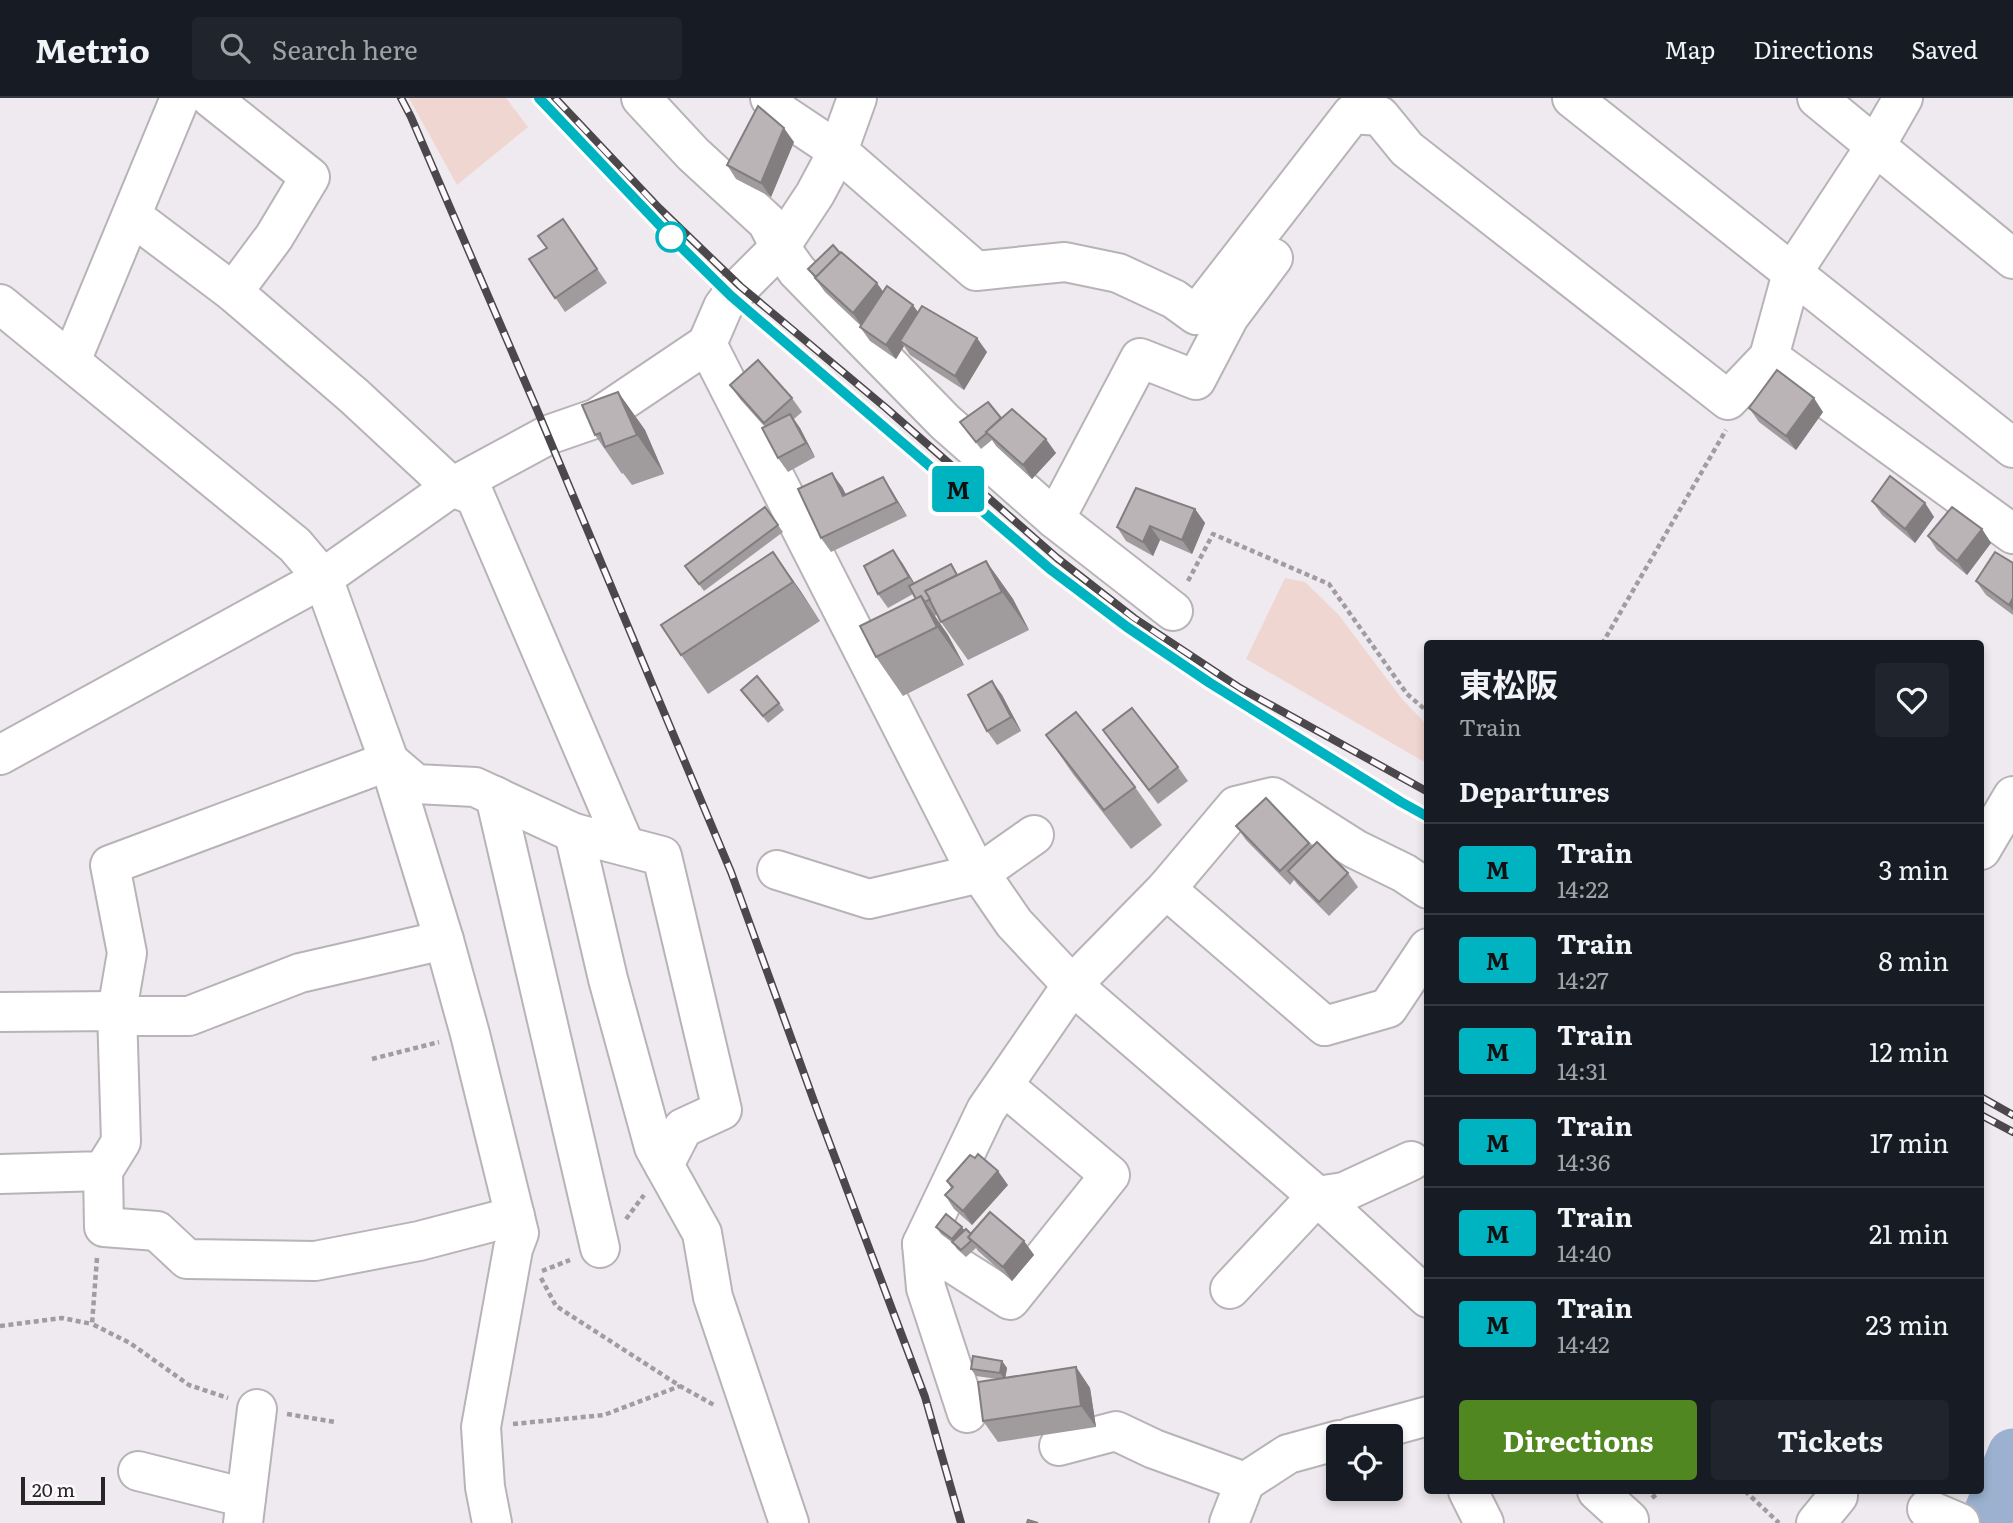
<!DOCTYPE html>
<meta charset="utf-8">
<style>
:root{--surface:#171b24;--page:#20242c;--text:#f1f3f6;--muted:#9ea1a6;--line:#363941;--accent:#508721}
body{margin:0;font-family:Literata,"Noto Sans JP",serif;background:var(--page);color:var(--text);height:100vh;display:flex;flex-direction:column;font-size:26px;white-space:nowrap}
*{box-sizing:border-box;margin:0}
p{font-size:23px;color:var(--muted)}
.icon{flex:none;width:38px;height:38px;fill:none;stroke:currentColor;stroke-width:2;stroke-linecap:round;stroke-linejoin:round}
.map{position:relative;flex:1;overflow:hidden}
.side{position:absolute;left:1424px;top:542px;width:560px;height:854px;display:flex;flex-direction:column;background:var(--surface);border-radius:7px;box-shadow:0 4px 10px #0003}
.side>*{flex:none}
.badge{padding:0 14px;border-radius:5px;font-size:24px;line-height:46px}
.buttons{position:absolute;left:1326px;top:1326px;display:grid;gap:14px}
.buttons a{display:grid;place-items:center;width:77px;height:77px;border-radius:7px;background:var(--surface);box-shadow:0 4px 10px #0003;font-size:35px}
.scale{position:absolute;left:21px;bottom:18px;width:84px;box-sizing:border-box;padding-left:7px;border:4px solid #272627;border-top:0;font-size:19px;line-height:24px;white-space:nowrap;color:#272627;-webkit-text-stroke:5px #fcf8fc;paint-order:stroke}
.map>.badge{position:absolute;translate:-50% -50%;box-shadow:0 0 0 4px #fff}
h2{padding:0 35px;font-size:26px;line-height:63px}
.round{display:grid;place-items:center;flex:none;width:74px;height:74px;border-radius:7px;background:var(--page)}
.overview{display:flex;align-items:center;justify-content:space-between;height:119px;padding:0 35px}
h1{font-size:33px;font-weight:700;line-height:52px}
.button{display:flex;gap:14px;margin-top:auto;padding:14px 35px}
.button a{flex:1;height:80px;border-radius:7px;background:var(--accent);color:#fff;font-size:28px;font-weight:700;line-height:80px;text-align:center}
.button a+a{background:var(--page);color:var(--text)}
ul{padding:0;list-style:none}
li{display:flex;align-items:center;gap:21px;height:91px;padding:0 35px;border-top:2px solid var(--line)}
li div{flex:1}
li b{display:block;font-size:26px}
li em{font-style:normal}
li .badge{min-width:77px;font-weight:700;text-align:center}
header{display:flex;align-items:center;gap:42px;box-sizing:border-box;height:98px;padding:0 35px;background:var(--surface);border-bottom:2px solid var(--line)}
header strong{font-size:33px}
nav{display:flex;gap:38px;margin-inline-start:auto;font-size:24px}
.search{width:490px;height:63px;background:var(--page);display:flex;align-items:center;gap:18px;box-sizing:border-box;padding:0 24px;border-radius:7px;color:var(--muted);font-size:26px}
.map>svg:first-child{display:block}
</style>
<header>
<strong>Metrio</strong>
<div class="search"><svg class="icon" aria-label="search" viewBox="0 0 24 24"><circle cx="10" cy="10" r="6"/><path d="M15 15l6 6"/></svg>Search here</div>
<nav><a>Map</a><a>Directions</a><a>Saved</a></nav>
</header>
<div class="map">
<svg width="2013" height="1425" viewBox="0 0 2013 1425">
<rect width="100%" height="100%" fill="#efeaef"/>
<!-- green -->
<g fill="#f0d6d1">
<polygon points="409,0 506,0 528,29 457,87"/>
<polygon points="1285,480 1305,484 1338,516 1402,601 1428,628 1428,666 1246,561"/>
</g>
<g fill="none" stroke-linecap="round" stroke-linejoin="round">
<!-- river -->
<polyline stroke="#9bb1cf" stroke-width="51" points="1985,1425 2013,1356"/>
<defs>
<g id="minor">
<polyline points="211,0 310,79 274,139 233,194 354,298 452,389 475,398 625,748"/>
<polyline points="641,0 693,56 767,124 780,149 797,173 945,324 1055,421 1173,513"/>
<polyline points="770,0 781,15 838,53 976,173 1065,164 1118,175 1174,201 1196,217 1352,16 1380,18 1407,51 1728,302 1769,259 2013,436"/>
<polyline points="1572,0 2013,350"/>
<polyline points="1817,0 2013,161"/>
<polyline points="132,118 233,194"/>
<polyline points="0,206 295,447 323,480 389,663 444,842 470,936 519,1135 513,1151 481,1329 485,1389 492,1425"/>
<polyline points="707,246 968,758 1014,825 1072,887 1317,1098 1428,1200"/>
<polyline points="71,263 180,0"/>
<polyline points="1756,281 1769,259 1792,175 1876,47 1903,0"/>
<polyline points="1055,421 1140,260 1196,282 1229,219 1273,160"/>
<polyline points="0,657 323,480 452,389 548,337 597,320 707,246 723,209 731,198 780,149 815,96 838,53 857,0"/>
<polyline points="389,663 416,686 475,689 574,735 662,758 722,1012 683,1030 664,1067"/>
<polyline points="495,698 600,1150"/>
<polyline points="574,735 608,881 654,1049 702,1135 713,1199 789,1425"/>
<polyline points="1981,752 2013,698"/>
<polyline points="777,772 869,801 980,775 1034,737"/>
<polyline points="1166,791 1325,928 1388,910 1428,850"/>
<polyline points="0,914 117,913 130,918 189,918 300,875 444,842"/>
<polyline points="1004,988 1110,1077 1010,1202 922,1146 986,1012 1072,887 1166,791 1236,708 1273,699 1355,751 1404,775 1428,791"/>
<polyline points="103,1073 104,1129 157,1133 187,1161 315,1163 419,1143 515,1118"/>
<polyline points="0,1076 103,1073 121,1044 117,913 127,855 110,767 389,663"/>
<polyline points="922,1146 926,1190 967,1315"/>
<polyline points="1230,1191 1317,1098 1344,1094 1411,1063"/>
<polyline points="1351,1339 1428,1318"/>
<polyline points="1059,1348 1116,1333 1154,1351 1245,1384"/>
<polyline points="138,1373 246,1400"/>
<polyline points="1468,1393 1484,1425"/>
<polyline points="1597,1393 1629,1422"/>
<polyline points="1927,1411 1960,1425"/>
<polyline points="243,1425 257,1311"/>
<polyline points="1229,1425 1245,1384 1288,1356 1339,1342"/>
<polyline points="1816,1425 1838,1398 1838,1393"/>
</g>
</defs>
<!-- minor casing -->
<use href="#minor" stroke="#b7b3b7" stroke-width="42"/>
<!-- path -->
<g stroke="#a09ca0" stroke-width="4.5" stroke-dasharray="5 3.5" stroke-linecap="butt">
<polyline points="1188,483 1213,436 1329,486 1407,596 1428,614"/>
<polyline points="1602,546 1726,332"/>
<polyline points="372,961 439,944"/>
<polyline points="626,1121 644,1097"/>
<polyline points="97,1160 92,1226 130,1245 189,1287 228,1300"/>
<polyline points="542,1173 570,1162"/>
<polyline points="541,1180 556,1208 680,1288 714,1307"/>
<polyline points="0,1228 62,1220 92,1226"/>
<polyline points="287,1316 335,1324"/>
<polyline points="513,1326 604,1317 680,1288"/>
<polyline points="1745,1393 1779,1425"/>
<polyline points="1652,1400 1660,1393"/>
</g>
<!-- minor -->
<use href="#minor" stroke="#fff" stroke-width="38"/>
<defs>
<g id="rail">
<polyline points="401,0 411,19 535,307 731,774 819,1017 925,1299 961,1425"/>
<polyline points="539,0 671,139 731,198 1050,471 1127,529 1231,599 1401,704 1428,719"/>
<polyline points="555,0 659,110 740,188 886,310 1057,460 1134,520 1240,590 1428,694"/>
<polyline points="1981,999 2013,1017"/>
<polyline points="1981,1017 2013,1034"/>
</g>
</defs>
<!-- rail casing -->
<use href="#rail" stroke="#4a484a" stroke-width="8"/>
<!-- rail -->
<use href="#rail" stroke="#fcf8fc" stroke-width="5" stroke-dasharray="16" stroke-linecap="butt"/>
</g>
<!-- wall -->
<g fill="#a09b9d">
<polygon points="794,44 771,99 736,81 727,67"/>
<polygon points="563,121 607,185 565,214 529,161 547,150"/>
<polygon points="808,171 883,194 987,254 964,292 910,257 904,248 896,261 870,243 860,229 861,228 825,194"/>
<polygon points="730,287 792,300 802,314 794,321 800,330 815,359 788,374 778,360 765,329 740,301"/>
<polygon points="618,294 645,332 664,376 632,387 623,375 622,376 595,337"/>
<polygon points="1749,310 1823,314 1796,352 1759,324"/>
<polygon points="1001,320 1056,355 1032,381 996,348 992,342 981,351 960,324"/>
<polygon points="883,379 907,418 831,454 821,440 842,389 846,396"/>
<polygon points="1872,403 1925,405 1934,419 1915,445 1882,417"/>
<polygon points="765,409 783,434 704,493 685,468"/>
<polygon points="1195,411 1205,425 1192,456 1160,442 1153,458 1126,443 1117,429"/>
<polygon points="1982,431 1991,445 1967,477 1937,452 1928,438"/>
<polygon points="893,452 914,485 951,466 958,477 986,463 1013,501 1029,532 968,562 941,524 937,516 935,518 948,537 964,567 903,598 876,559 916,501 913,496 888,510 878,496"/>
<polygon points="773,454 820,523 708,596 681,557"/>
<polygon points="2013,465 2013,517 1986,497 1976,483"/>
<polygon points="992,583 1002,597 1021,633 997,647 987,633"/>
<polygon points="741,592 779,605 784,612 768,625"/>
<polygon points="1103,632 1178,669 1188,683 1158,706"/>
<polygon points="1046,637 1135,689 1162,727 1131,751 1073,676"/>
<polygon points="1236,728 1309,745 1312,749 1348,775 1358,789 1329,818 1298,787 1294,782 1290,787 1246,742"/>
<polygon points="947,1083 1008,1087 972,1127 954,1111 945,1097 951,1090"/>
<polygon points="936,1129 962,1129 964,1132 971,1136 1024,1143 1034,1157 1012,1183 978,1153 976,1150 966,1159 957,1151 953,1145 941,1136"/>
<polygon points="1002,1263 1007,1270 1005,1280 1076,1269 1090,1290 1096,1329 998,1344 983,1323 997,1281 976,1278 971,1271"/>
</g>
<!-- shaded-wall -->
<g fill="#827e7f">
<polygon points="784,30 794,44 771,99 761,85"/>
<polygon points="877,185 887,199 862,229 853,215"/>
<polygon points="913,207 923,221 900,243 904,248 896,261 886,247"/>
<polygon points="977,240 987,254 964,292 955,278"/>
<polygon points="618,294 645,332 664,376 637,337"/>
<polygon points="1814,300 1823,314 1796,352 1786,338"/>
<polygon points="790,316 800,330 815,359 806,345"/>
<polygon points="1046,341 1056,355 1032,381 1023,367"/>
<polygon points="832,375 842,389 853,412 843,398"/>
<polygon points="883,379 892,393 907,418 897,404"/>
<polygon points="1925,405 1934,419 1915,445 1905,431"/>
<polygon points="1195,411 1205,425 1192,456 1182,442"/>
<polygon points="1150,428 1160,442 1153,458 1143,444"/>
<polygon points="1982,431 1991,445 1967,477 1957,463"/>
<polygon points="893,452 903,466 919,493 909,479"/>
<polygon points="773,454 800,492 820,523 793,484"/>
<polygon points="986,463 1013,501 1029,532 1002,494"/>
<polygon points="921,498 948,537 964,567 937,529"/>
<polygon points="2013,500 2013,513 2009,507"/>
<polygon points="992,583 1002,597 1021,633 1011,619"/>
<polygon points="998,1073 1008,1087 972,1127 963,1113"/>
<polygon points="962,1129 967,1136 957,1148 952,1141"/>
<polygon points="1024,1143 1034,1157 1012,1183 1003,1169"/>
<polygon points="1002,1263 1007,1270 1005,1282 1000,1275"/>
<polygon points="1076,1269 1090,1290 1096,1329 1081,1308"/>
</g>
<!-- building -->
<g fill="#bab4b6" stroke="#827e7f" stroke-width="2">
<polygon points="758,8 784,30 761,85 727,67"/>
<polygon points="563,121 597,171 555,200 529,161 547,150 538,138"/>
<polygon points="833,147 840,155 816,179 808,171"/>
<polygon points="841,154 877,185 853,215 815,180"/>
<polygon points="887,188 913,207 886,247 860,229"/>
<polygon points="922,208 977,240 955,278 900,243"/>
<polygon points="758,262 792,300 764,325 730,287"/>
<polygon points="1777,272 1814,300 1786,338 1749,310"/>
<polygon points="618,294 637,337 605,349 600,335 595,337 582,307"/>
<polygon points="988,304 1001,320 986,334 987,335 976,344 960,324"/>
<polygon points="1012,311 1046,341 1023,367 986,334"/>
<polygon points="790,316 806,345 778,360 762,330"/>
<polygon points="832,375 843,398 883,379 897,404 821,440 798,391"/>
<polygon points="1890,378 1925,405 1905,431 1872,403"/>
<polygon points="1136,390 1195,411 1182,442 1150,428 1143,444 1117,429"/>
<polygon points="765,409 778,427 699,486 685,468"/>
<polygon points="1952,409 1982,431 1957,463 1928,438"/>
<polygon points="893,452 909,479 878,496 864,468"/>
<polygon points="773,454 793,484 681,557 661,527"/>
<polygon points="1995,454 2013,465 2013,500 2009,507 1976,483"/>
<polygon points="986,463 1002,494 941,524 925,493"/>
<polygon points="951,466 957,477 925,493 930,501 925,504 921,498 916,501 909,488"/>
<polygon points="921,498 937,529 876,559 860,528"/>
<polygon points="757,578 779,605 763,618 741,592"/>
<polygon points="992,583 1011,619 987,633 968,597"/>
<polygon points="1132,610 1178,669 1149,692 1103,632"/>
<polygon points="1076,614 1135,689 1104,712 1046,637"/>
<polygon points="1266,700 1309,745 1280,773 1236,728"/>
<polygon points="1317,744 1348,775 1319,804 1288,773"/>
<polygon points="978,1056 998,1073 963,1113 945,1097 953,1089 947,1083 970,1057 975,1060"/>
<polygon points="990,1114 1024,1143 1003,1169 968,1139"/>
<polygon points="946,1116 962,1129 952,1141 936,1129"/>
<polygon points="966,1131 971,1136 968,1139 971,1143 961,1152 952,1144"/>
<polygon points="973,1258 1002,1263 1000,1275 971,1271"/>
<polygon points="1076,1269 1081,1308 983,1323 978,1284"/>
<polygon points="1028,1422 1038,1425 1027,1425"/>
</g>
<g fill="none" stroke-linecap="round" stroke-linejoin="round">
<defs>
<polyline id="line" points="539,0 671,139 731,198 1050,471 1127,529 1210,585 1401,704 1428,719"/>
</defs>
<!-- line casing -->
<use href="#line" stroke="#fff" stroke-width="16"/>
<!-- line -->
<use href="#line" stroke="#00b3c1" stroke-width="10"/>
</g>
<!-- markers -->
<circle fill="#fff" stroke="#00b3c1" stroke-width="3.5" cx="671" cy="139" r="14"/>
</svg>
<div class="buttons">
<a><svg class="icon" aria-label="locate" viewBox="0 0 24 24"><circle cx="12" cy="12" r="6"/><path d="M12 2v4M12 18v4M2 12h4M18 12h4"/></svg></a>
</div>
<div class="scale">20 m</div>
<b class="badge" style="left:958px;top:391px;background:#00b3c1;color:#111">M</b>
<section class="side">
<div class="overview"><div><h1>東松阪</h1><p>Train</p></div><a class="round"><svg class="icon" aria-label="heart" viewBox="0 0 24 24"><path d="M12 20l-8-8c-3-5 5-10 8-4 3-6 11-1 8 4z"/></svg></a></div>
<h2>Departures</h2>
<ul>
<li><span class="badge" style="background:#00b3c1;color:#111">M</span><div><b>Train</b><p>14:22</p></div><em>3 min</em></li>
<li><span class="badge" style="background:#00b3c1;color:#111">M</span><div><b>Train</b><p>14:27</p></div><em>8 min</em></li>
<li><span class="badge" style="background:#00b3c1;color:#111">M</span><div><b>Train</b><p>14:31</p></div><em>12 min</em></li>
<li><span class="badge" style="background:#00b3c1;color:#111">M</span><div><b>Train</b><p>14:36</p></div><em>17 min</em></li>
<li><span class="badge" style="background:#00b3c1;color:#111">M</span><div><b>Train</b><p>14:40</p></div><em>21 min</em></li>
<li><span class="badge" style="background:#00b3c1;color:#111">M</span><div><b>Train</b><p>14:42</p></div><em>23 min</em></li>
</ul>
<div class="button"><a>Directions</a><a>Tickets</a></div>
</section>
</div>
